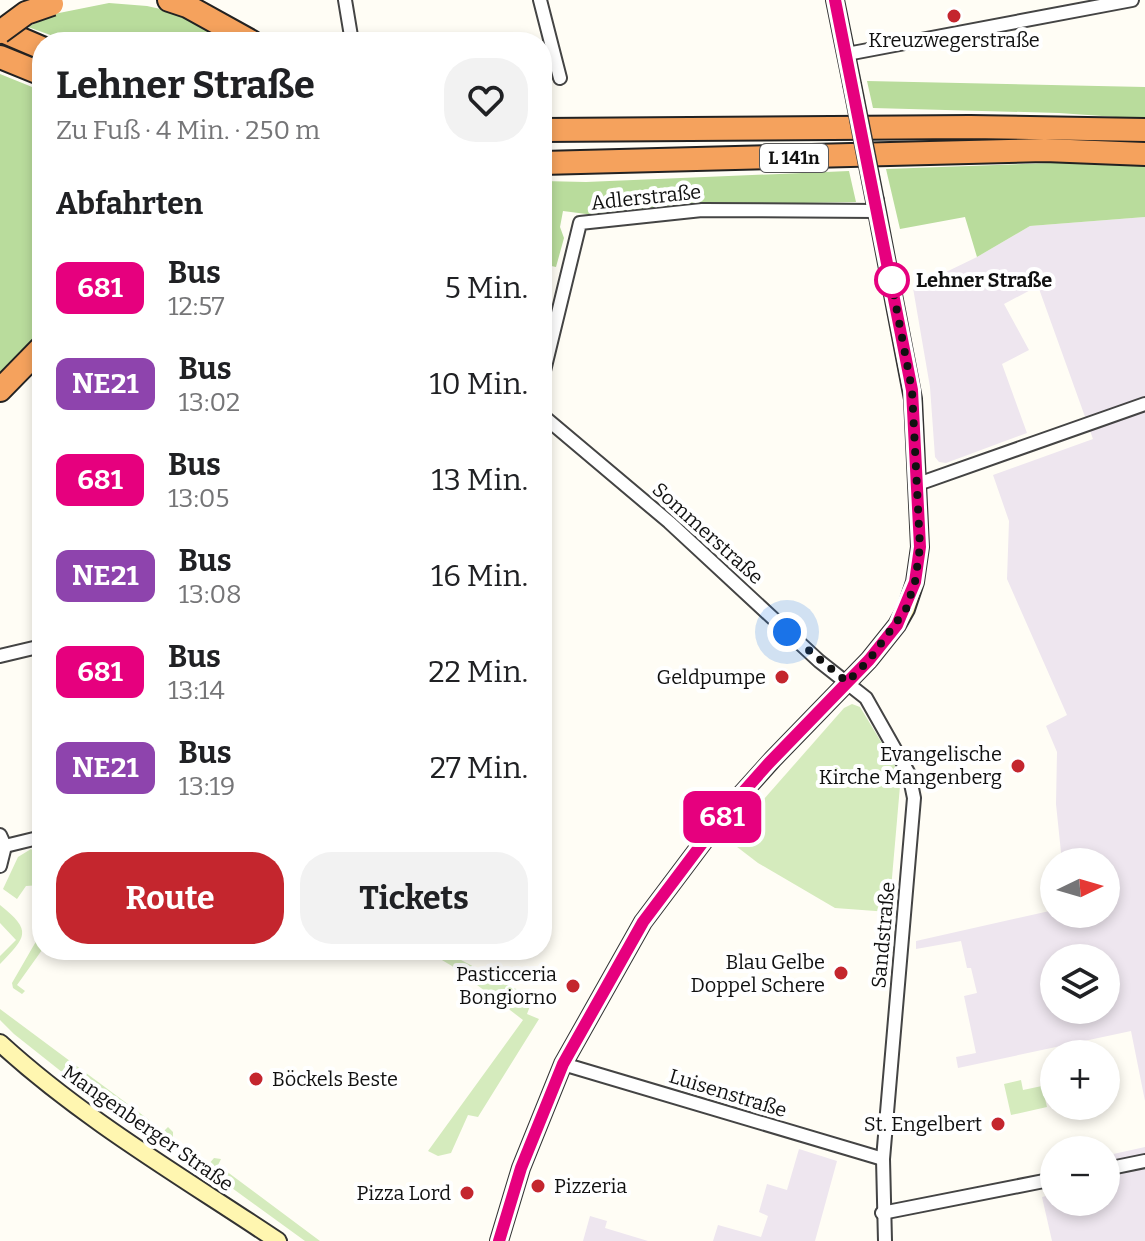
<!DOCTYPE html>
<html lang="de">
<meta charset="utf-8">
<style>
:root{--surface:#fff;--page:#f2f2f2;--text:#202124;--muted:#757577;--accent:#c4262e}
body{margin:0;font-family:Bitter,serif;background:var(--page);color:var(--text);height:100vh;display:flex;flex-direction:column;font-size:30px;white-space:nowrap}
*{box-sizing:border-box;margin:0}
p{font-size:26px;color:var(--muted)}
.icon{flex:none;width:44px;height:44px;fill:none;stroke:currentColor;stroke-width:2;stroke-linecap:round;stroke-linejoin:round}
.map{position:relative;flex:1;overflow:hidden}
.details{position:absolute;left:32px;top:32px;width:520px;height:928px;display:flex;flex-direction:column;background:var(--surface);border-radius:32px;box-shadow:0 4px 12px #0003}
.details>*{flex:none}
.badge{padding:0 16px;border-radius:12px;font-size:28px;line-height:52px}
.needle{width:52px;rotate:85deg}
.fabs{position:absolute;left:1040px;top:848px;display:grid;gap:16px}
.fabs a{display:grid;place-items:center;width:80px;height:80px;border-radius:50%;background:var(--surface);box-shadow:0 4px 12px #0003;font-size:40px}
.you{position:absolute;width:40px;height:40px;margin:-20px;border:6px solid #fff;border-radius:50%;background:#1a73e8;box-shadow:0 0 0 12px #1a73e833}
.map>.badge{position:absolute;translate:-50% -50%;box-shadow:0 0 0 4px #fff}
h2{padding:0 24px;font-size:30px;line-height:72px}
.round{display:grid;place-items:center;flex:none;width:84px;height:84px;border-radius:32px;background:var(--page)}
.headline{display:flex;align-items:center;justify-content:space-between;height:136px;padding:0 24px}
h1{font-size:38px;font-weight:700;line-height:60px}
.button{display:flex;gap:16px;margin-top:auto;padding:16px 24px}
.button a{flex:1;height:92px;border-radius:32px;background:var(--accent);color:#fff;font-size:32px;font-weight:700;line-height:92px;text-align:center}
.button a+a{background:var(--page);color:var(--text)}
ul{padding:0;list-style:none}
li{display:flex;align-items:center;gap:24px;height:96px;padding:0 24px}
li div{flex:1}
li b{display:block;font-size:30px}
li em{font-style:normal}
li .badge{min-width:88px;font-weight:700;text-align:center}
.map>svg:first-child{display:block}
</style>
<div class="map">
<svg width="1145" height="1241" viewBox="0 0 1145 1241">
<rect width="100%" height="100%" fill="#fffdf5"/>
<!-- industrial -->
<g fill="#eee6ef" fill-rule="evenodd">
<path d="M1145,217V1101L1131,1031L958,1068L956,1057L976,1053L964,996L977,993L971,968H967L961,941L916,949V941L1054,910V914H1106V862H1062L1056,804L1057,752L1046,726L1067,715L1007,579L1009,521L993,475L1093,439L1038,286L1004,304L1029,350L1002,364L1027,433L946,463L939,462L935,457L930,387L913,288L977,257L1030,226ZM1054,958H1106V1010H1054Z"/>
<polygon points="1145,1147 1145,1241 1052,1241 1042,1197 1054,1194 1054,1202 1106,1202 1106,1184 1114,1182 1109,1155"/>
<polygon points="799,1149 837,1161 815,1241 713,1241 718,1225 761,1237 768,1216 759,1212 767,1184 787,1190"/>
<polygon points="590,1216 607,1221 605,1228 648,1241 583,1241"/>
</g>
<!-- green -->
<g fill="#d5ebbd">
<polygon points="852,704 860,707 894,763 900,786 889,912 835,908 758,863 728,840 844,708"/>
<polygon points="31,849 42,857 42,885 26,886 17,899 3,889 18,857"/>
<path d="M0,905C33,931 26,937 0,964V956L16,940L0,923Z"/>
<polygon points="42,931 42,950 17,985 25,991 22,994 13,988 12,983"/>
<polygon points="425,950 442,950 533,998 527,1014 539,1019 478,1117 468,1115 451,1153 438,1156 428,1151 523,1020 452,966"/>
<polygon points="0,1009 164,1131 168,1127 173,1132 173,1137 165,1141 152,1138 106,1107 14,1034 0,1020"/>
<polygon points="1021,1080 1023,1090 1042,1086 1047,1107 1011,1115 1004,1084"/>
<polygon points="214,1158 221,1159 218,1165 320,1241 305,1241 210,1172 208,1165"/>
</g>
<!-- forest -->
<g fill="#b9dc9c">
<polygon points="109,3 147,6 183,14 231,42 70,42 28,27 54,14"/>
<polygon points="0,74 42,91 42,336 0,380"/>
<polygon points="867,81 1145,87 1145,119 1059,113 873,108"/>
<polygon points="1110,161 1145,162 1145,217 1030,226 977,257 965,217 900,229 886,169"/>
<polygon points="849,171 856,202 705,205 594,215 563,211 560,227 564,238 556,267 542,264 542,181 586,182"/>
</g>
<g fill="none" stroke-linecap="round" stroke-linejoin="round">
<defs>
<g id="street">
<polyline points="345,0 352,42"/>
<polyline points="540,0 560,78"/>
<polyline points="847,54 1132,0"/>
<polyline points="542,379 580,223 702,210 877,211"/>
<polyline points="542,415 669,522 819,661 866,698 909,774 914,798 883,1159 885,1241"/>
<polyline points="918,484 1145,404"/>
<polyline points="0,656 42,646"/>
<polyline points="0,835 5,846 0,866"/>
<polyline points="5,846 42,837"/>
<polyline points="563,1064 883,1159"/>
<polyline points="1106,1169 1145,1161"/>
<polyline points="882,1213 1054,1179"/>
</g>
<g id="secondary">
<polyline points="835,0 852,84"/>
<path d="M0,1043C84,1120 184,1178 278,1241"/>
<polyline points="499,1241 521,1168 563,1064 643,922 728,809 773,759 869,660 897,625 906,609 915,582 920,547 913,399 875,201"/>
</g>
<g id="highway">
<polyline points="169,0 187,6 252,42"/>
<polyline points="0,30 42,48"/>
<polyline points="0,57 42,74"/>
<polyline points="542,130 970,127 1145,130"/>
<polyline points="542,163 1045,150 1145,154"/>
<polyline points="0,390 42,347"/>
</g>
</defs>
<!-- street casing -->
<use href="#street" stroke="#444" stroke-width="16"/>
<!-- secondary casing -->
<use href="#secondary" stroke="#333" stroke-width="20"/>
<!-- highway casing -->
<use href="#highway" stroke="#222" stroke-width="26"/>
<!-- street -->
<use href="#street" stroke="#fff" stroke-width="12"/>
<!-- secondary -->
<use href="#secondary" stroke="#fff6b0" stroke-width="16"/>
<!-- highway -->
<use href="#highway" stroke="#f5a25d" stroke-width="22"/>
<defs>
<polyline id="secondary-bridge" points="852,84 875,201"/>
<polyline id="highway-bridge" points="0,32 26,13 52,4"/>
</defs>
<!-- secondary-bridge casing -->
<use href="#secondary-bridge" stroke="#333" stroke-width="20" stroke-linecap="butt"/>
<!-- highway-bridge casing -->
<use href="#highway-bridge" stroke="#222" stroke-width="26" stroke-linecap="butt"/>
<!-- secondary-bridge -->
<use href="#secondary-bridge" stroke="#fff6b0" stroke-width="16"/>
<!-- highway-bridge -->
<use href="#highway-bridge" stroke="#f5a25d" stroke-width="22"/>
</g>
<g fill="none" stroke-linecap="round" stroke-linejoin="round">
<defs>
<polyline id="line" points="499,1241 521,1168 563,1064 643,922 728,809 769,763 869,660 897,625 915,582 920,547 912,390 835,0"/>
</defs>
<!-- line casing -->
<use href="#line" stroke="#fff" stroke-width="18"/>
<!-- line -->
<use href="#line" stroke="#e6007e" stroke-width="12"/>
<!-- walk -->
<polyline stroke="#111" stroke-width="8" stroke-dasharray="0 14.4" points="787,632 847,682 869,660 906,609 915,582 920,547 912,390 889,269 892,280"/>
</g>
<!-- markers -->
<g fill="#c4262e" stroke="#fff" stroke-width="3">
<circle cx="954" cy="16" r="8"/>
<circle cx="782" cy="677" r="8"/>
<circle cx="1018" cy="766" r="8"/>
<circle cx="841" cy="973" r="8"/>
<circle cx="573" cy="986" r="8"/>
<circle cx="256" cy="1079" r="8"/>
<circle cx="998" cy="1124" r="8"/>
<circle cx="538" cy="1186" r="8"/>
<circle cx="467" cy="1193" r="8"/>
</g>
<circle fill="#fff" stroke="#e6007e" stroke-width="4" cx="892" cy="280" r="16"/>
<g text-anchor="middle" stroke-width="8" stroke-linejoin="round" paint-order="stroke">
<!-- shield labels -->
<rect fill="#fff" stroke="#585858" stroke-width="2" x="760" y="144" width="68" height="28" rx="6"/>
<g font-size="18" font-weight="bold" fill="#111">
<text x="794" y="164">L 141n</text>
</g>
<!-- poi labels -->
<g font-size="20" fill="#111" stroke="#fff" text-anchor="end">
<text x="954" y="47" text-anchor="middle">Kreuzwegerstraße</text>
<text x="766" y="684">Geldpumpe</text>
<text x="1002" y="761">Evangelische<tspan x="1002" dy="23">Kirche Mangenberg</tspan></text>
<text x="825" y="969">Blau Gelbe<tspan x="825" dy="23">Doppel Schere</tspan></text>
<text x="557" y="981">Pasticceria<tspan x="557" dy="23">Bongiorno</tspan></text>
<text x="272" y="1086" text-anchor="start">Böckels Beste</text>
<text x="982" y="1131">St. Engelbert</text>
<text x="554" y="1193" text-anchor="start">Pizzeria</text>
<text x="451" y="1200">Pizza Lord</text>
</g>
<!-- street labels -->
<g font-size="20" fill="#111" stroke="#fff">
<text transform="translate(646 197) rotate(-6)" y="7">Adlerstraße</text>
<text transform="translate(708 533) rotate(42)" y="7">Sommerstraße</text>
<text transform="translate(883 935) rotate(-85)" y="7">Sandstraße</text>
<text transform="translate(728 1093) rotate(17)" y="7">Luisenstraße</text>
<text transform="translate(148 1128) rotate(35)" y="7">Mangenberger Straße</text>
</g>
<!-- stop labels -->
<g font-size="20" font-weight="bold" fill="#111" stroke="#fff" text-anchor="start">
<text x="916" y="287">Lehner Straße</text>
</g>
</g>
</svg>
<div class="fabs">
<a><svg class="needle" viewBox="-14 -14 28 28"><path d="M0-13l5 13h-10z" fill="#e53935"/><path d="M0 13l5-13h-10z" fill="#757577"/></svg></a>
<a><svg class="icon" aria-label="layers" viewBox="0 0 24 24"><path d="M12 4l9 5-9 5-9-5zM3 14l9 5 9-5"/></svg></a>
<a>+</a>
<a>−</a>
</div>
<div class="you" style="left:787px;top:632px"></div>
<b class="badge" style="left:722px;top:817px;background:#e6007e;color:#fff">681</b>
<section class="details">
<div class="headline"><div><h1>Lehner Straße</h1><p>Zu Fuß · 4 Min. · 250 m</p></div><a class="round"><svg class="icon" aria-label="heart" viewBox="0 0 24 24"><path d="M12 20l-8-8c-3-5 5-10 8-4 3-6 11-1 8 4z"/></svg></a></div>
<h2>Abfahrten</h2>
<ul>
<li><span class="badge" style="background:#e6007e;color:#fff">681</span><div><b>Bus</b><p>12:57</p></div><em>5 Min.</em></li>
<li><span class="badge" style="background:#8e44ad;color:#fff">NE21</span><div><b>Bus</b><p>13:02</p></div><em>10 Min.</em></li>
<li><span class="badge" style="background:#e6007e;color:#fff">681</span><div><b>Bus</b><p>13:05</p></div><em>13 Min.</em></li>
<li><span class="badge" style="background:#8e44ad;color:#fff">NE21</span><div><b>Bus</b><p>13:08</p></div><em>16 Min.</em></li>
<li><span class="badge" style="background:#e6007e;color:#fff">681</span><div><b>Bus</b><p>13:14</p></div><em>22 Min.</em></li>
<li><span class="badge" style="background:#8e44ad;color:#fff">NE21</span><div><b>Bus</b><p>13:19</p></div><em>27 Min.</em></li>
</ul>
<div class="button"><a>Route</a><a>Tickets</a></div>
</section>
</div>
